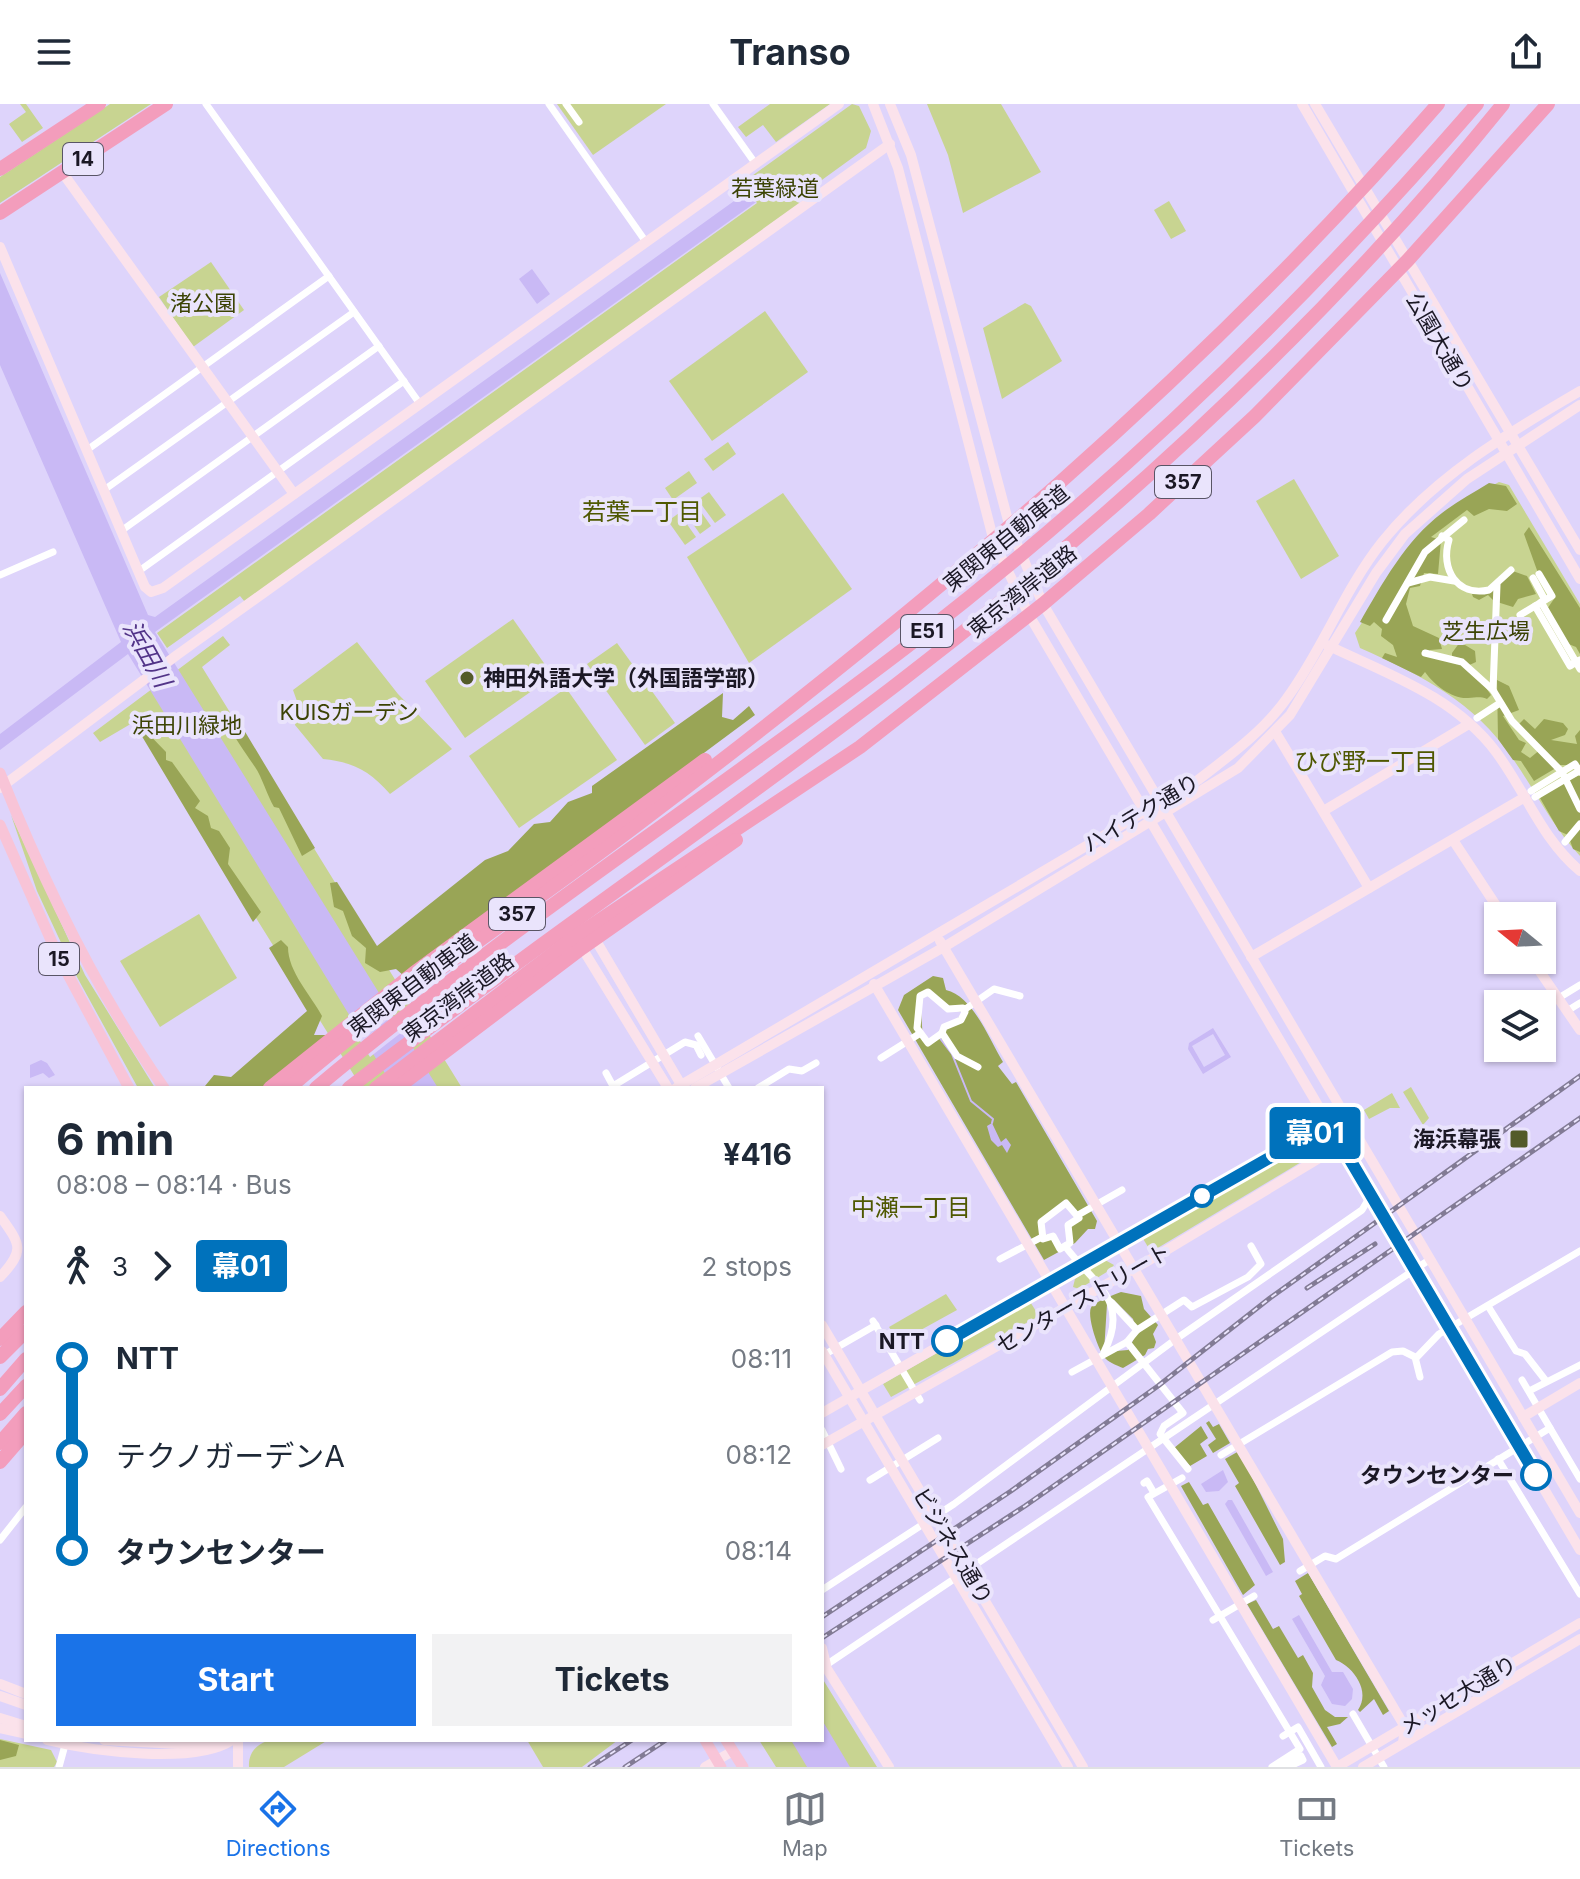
<!DOCTYPE html>
<meta charset="utf-8">
<style>
:root{--surface:#fff;--page:#f2f2f3;--text:#1f2937;--muted:#747a83;--line:#e0e1e3;--accent:#1a73e8}
body{margin:0;font-family:Inter,"Noto Sans JP",sans-serif;background:var(--page);color:var(--text);height:100vh;display:flex;flex-direction:column;font-size:30px;white-space:nowrap}
*{box-sizing:border-box;margin:0}
p{font-size:26px;color:var(--muted)}
.icon{flex:none;width:44px;height:44px;fill:none;stroke:currentColor;stroke-width:2;stroke-linecap:round;stroke-linejoin:round}
.map{position:relative;flex:1;overflow:hidden}
.sheet{position:absolute;left:24px;top:982px;width:800px;height:656px;display:flex;flex-direction:column;background:var(--surface);border-radius:0px;box-shadow:0 2px 6px #0004}
.sheet>*{flex:none}
.badge{padding:0 16px;border-radius:6px;font-size:28px;line-height:52px}
.needle{width:52px;rotate:288deg}
.controls{position:absolute;left:1484px;top:798px;display:grid;gap:16px}
.controls a{display:grid;place-items:center;width:72px;height:72px;border-radius:0px;background:var(--surface);box-shadow:0 2px 6px #0004;font-size:40px}
.map>.badge{position:absolute;translate:-50% -50%;box-shadow:0 0 0 4px #fff}
.legs{display:flex;align-items:center;gap:12px;height:88px;padding:0 32px;font-size:26px}
.legs p{margin-inline-start:auto}
.summary{display:flex;align-items:center;justify-content:space-between;height:136px;padding:0 32px}
h1{font-size:44px;font-weight:700;line-height:60px}
.action{display:flex;gap:16px;margin-top:auto;padding:16px 32px}
.action a{flex:1;height:92px;border-radius:0px;background:var(--accent);color:#fff;font-size:32px;font-weight:700;line-height:92px;text-align:center}
.action a+a{background:var(--page);color:var(--text)}
ul{padding:0 32px;list-style:none}
li{display:flex;align-items:center;gap:28px;height:96px;font-size:30px}
li i{display:grid;place-items:center;width:12px;height:100%;margin:0 10px;background:currentColor}
li i::after{content:'';width:20px;height:20px;margin:-10px;border:6px solid;border-radius:50%;background:var(--surface)}
li p{margin-inline-start:auto}
li:first-child i{background:linear-gradient(#0000 50%,currentColor 0)}
li:last-child i{background:linear-gradient(currentColor 50%,#0000 0)}
header{display:flex;justify-content:space-between;align-items:center;height:104px;padding:0 32px;background:var(--surface);font-size:36px;font-weight:700}
.tab-bar{display:flex;justify-content:space-around;align-items:center;height:112px;border-top:2px solid var(--line);background:var(--surface);font-size:22px;color:var(--muted)}
.tab-bar a{display:grid;justify-items:center;gap:4px}
.tab-bar .on{color:var(--accent)}
.map>svg:first-child{display:block}
</style>
<header><svg class="icon" aria-label="menu" viewBox="0 0 24 24"><path d="M4 6h16M4 12h16M4 18h16"/></svg>Transo<svg class="icon" aria-label="share" viewBox="0 0 24 24"><path d="M12 15V3M7 8l5-5 5 5M5 13v7h14v-7"/></svg></header>
<div class="map">
<svg width="1580" height="1663" viewBox="0 0 1580 1663">
<rect width="100%" height="100%" fill="#ded4fb"/>
<!-- green -->
<g fill="#c8d491">
<polygon points="20,0 26,0 43,24 22,38 9,20 26,8"/>
<polygon points="110,0 151,0 0,99 0,73"/>
<polygon points="557,0 666,0 593,51"/>
<polygon points="770,0 830,0 776,38 763,21 746,33 738,23"/>
<polygon points="852,0 859,2 871,27 866,44 797,94 800,100 245,498 240,492 167,544 157,529 757,99 742,79"/>
<polygon points="927,0 1001,0 1041,68 963,109 948,51"/>
<polygon points="1169,97 1186,127 1171,135 1154,106"/>
<polygon points="211,158 244,206 193,243 159,193"/>
<polygon points="1025,199 1031,202 1062,257 1002,295 983,224"/>
<polygon points="765,207 808,268 712,337 669,277"/>
<polygon points="728,338 736,350 713,367 704,355"/>
<polygon points="689,367 697,379 673,396 665,384"/>
<polygon points="1294,375 1339,452 1301,475 1256,397"/>
<path d="M1499,378L1509,381L1580,500V752C1552,722 1536,688 1513,655C1474,597 1421,571 1360,544L1355,529L1403,457L1484,386Z"/>
<polygon points="709,388 726,411 715,419 698,396"/>
<polygon points="783,389 852,485 749,559 687,453"/>
<polygon points="694,398 711,422 700,430 683,406"/>
<polygon points="679,409 696,433 685,441 668,417"/>
<polygon points="513,515 553,572 465,634 425,577"/>
<polygon points="223,532 230,541 202,563 462,984 362,984 134,618 100,638 93,629"/>
<path d="M357,538L398,590L452,645L390,690C370,667 353,658 323,655L295,621L298,600L293,586Z"/>
<polygon points="617,539 675,619 645,641 587,560"/>
<polygon points="566,584 617,656 519,724 469,652"/>
<polygon points="11,711 85,871 155,984 138,984 77,873 37,787"/>
<polygon points="199,810 237,874 160,923 120,857"/>
<polygon points="1411,983 1429,1014 1423,1021 1403,988"/>
<polygon points="1392,989 1400,1004 1390,1004 1369,1015 1364,1006"/>
<polygon points="1313,1039 1318,1048 1151,1148 1142,1133"/>
<polygon points="1105,1156 1114,1161 1110,1166 1079,1185 1073,1183 1075,1175"/>
<polygon points="946,1190 957,1206 899,1238 889,1223"/>
<polygon points="1029,1196 1039,1212 891,1293 883,1280"/>
<polygon points="822,1574 877,1663 776,1663 759,1636 822,1636"/>
<polygon points="0,1635 51,1646 57,1658 54,1663 0,1663"/>
<path d="M271,1636H328L284,1663H249C248,1649 257,1639 271,1636Z"/>
<polygon points="527,1636 618,1636 582,1663 543,1663"/>
</g>
<!-- forest -->
<g fill="#99a556" fill-rule="evenodd">
<path d="M1489,379L1506,382L1517,400L1507,407L1489,405L1474,412L1467,406L1431,433L1441,436L1438,470L1424,469L1420,482L1410,484L1406,500L1413,522L1439,534L1442,545L1430,546L1432,551L1452,557V549L1460,538L1475,547L1476,558L1465,563L1476,570L1491,591L1487,595C1479,592 1476,594 1468,594C1452,595 1434,581 1425,568L1421,573L1382,554L1385,549L1397,553L1393,541L1381,532L1382,525L1374,518L1370,522L1360,518C1382,480 1406,436 1442,409C1456,398 1473,389 1489,379Z"/>
<polygon points="1529,423 1580,504 1580,550 1576,543 1566,539 1547,505 1554,495 1538,469 1524,430"/>
<polygon points="1510,466 1527,472 1536,490 1518,495 1513,503 1494,497 1488,491 1479,496 1473,493 1472,490 1487,486"/>
<polygon points="1497,576 1509,582 1519,606 1503,612 1519,636 1526,639 1521,648 1530,654 1541,645 1519,620 1524,615 1535,625 1544,615 1563,619 1568,625 1565,631 1551,636 1577,640 1575,632 1580,626 1580,661 1561,661 1534,677 1521,657 1513,656 1498,635"/>
<polygon points="723,589 722,613 733,616 749,602 755,611 404,872 396,865 380,868 365,859 366,844 352,832 343,807 334,803 330,779 337,778 377,842 485,756 508,747 534,720 550,718 568,698 592,689 592,682"/>
<polygon points="138,619 166,648 166,656 172,658 200,697 195,704 208,712 211,724 219,727 230,744 228,760 261,808 253,818 137,624"/>
<path d="M241,621L315,744L302,752L279,704L274,703C267,691 262,673 255,663C245,648 237,638 229,622Z"/>
<polygon points="1580,671 1580,748 1573,745 1568,731 1559,727 1540,694 1545,685"/>
<path d="M281,836L288,843C288,868 311,891 322,912L314,931H328L262,984L205,982L214,971L231,973L307,907L269,844Z"/>
<path d="M933,872L943,874L946,886C973,892 989,935 1003,958L998,962L1012,980L1016,978L1097,1117L1095,1125H1088L1075,1139L1044,1156L898,906L904,891ZM928,888L957,907L965,908L928,939L923,936L920,892ZM1066,1100L1079,1114L1067,1128L1070,1139L1060,1145L1049,1131L1041,1130V1118Z"/>
<path d="M1121,1188L1141,1192L1144,1205L1158,1221L1153,1230L1156,1238L1154,1244L1148,1245L1145,1251L1123,1264C1118,1262 1110,1259 1106,1255C1099,1249 1085,1209 1092,1202C1097,1197 1113,1191 1121,1188ZM1114,1196L1133,1215L1137,1229L1128,1246L1104,1248L1107,1200Z"/>
<polygon points="1209,1317 1213,1323 1219,1320 1230,1339 1213,1349 1208,1341 1216,1335 1206,1319"/>
<polygon points="1201,1322 1208,1334 1200,1340 1207,1352 1190,1362 1174,1344"/>
<polygon points="1239,1347 1283,1435 1285,1458 1280,1461 1235,1382 1239,1379 1225,1355"/>
<polygon points="1189,1378 1203,1401 1208,1399 1255,1481 1243,1491 1181,1382"/>
<path d="M1308,1469L1389,1607L1383,1611L1374,1595L1360,1608L1358,1606C1371,1588 1354,1563 1336,1556L1299,1492L1302,1490L1295,1477Z"/>
<polygon points="1256,1496 1273,1525 1279,1522 1298,1554 1303,1551 1313,1569 1312,1583 1325,1606 1335,1613 1348,1613 1340,1620 1327,1623 1337,1640 1332,1643 1247,1500"/>
<polygon points="0,1636 19,1641 16,1652 0,1656"/>
</g>
<!-- water -->
<g fill="#c9b9f5" fill-rule="evenodd">
<polygon points="748,87 756,98 155,528 438,984 394,984 128,550 0,646 0,630 121,538 0,261 0,169 148,511 155,513"/>
<polygon points="532,165 550,190 537,200 519,175"/>
<path d="M1213,924L1231,953L1203,970L1188,945L1189,939ZM1213,930L1225,951L1204,963L1192,942Z"/>
<polygon points="41,956 47,959 55,971 49,974 43,969 30,974 30,961"/>
<polygon points="992,1019 1001,1038 1006,1034 1011,1041 1007,1049 1002,1041 998,1043 991,1036 987,1022"/>
<polygon points="1223,1366 1228,1378 1219,1387 1206,1388 1201,1380"/>
<polygon points="1228,1396 1232,1396 1273,1468 1266,1472 1225,1400"/>
<polygon points="1299,1511 1332,1568 1343,1568 1353,1585 1352,1595 1345,1602 1332,1600 1321,1581 1325,1572 1292,1515"/>
<polygon points="822,1616 850,1663 807,1663 791,1636 822,1636"/>
</g>
<!-- pier -->
<polygon fill="#ded4fb" points="390,897 397,908 362,936 398,910 407,924 370,953 353,926"/>
<g fill="none" stroke-linecap="round" stroke-linejoin="round">
<!-- stream -->
<polyline stroke="#c9b9f5" stroke-width="2" points="939,933 952,950 971,997 993,1015 992,1019"/>
<!-- street -->
<g stroke="#fff" stroke-width="7">
<polyline points="206,0 420,300"/>
<polyline points="549,0 646,138"/>
<polyline points="566,0 579,18"/>
<polyline points="713,0 755,59"/>
<polyline points="87,346 329,172"/>
<polyline points="104,386 354,208"/>
<polyline points="121,427 379,242"/>
<path d="M1442,432L1449,436C1440,465 1457,493 1489,486L1511,466"/>
<polyline points="139,467 404,277"/>
<polyline points="1539,470 1552,492 1545,496"/>
<polyline points="0,471 53,448"/>
<polyline points="1533,474 1545,496 1535,502 1570,562 1576,558 1580,565"/>
<polyline points="1408,479 1430,473 1454,477"/>
<polyline points="1497,481 1493,586 1512,617 1562,668 1580,705"/>
<polyline points="1541,498 1576,558 1580,556"/>
<polyline points="1520,511 1535,502"/>
<polyline points="1386,516 1425,448 1464,416"/>
<polyline points="1425,549 1462,558 1493,586"/>
<polyline points="1477,614 1500,599"/>
<polyline points="1531,687 1575,660 1580,668"/>
<polyline points="1535,693 1579,667"/>
<polyline points="1565,738 1580,720"/>
<polygon points="928,888 948,905 963,904 965,908 961,916 944,923 942,929 928,939 917,924 920,892"/>
<polyline points="1557,895 1580,881"/>
<polyline points="964,906 994,885 1020,892"/>
<polyline points="1567,907 1580,899"/>
<polyline points="942,929 957,952 978,963"/>
<polyline points="698,932 729,984"/>
<polyline points="881,954 919,930"/>
<polyline points="606,969 613,982 685,938 696,941 701,951"/>
<polyline points="758,984 789,965 802,967 816,959"/>
<polygon points="1066,1099 1079,1114 1068,1121 1070,1139 1060,1145 1053,1132 1043,1135 1041,1118"/>
<polyline points="1078,1111 1122,1086"/>
<path d="M1065,1142C1092,1179 1131,1195 1104,1248"/>
<polyline points="1000,1155 1042,1133"/>
<polyline points="1111,1198 1137,1226"/>
<polyline points="1488,1202 1516,1247 1525,1250 1546,1277"/>
<polyline points="873,1217 920,1296"/>
<polyline points="1127,1238 1137,1226 1184,1196 1192,1203 1248,1173 1261,1160 1251,1142"/>
<polyline points="822,1252 876,1221"/>
<polyline points="1416,1254 1439,1230 1580,1147"/>
<polyline points="1072,1268 1127,1238 1183,1309 1164,1322 1160,1330 1188,1365"/>
<polyline points="1529,1287 1580,1261"/>
<polyline points="1550,1324 1580,1375"/>
<polyline points="822,1326 841,1365"/>
<polyline points="1221,1351 1392,1248 1403,1247 1415,1253 1420,1273"/>
<polyline points="1498,1355 1580,1490"/>
<polyline points="1182,1374 1148,1393 1300,1645 1272,1663"/>
<polyline points="870,1376 938,1334"/>
<polyline points="1144,1379 1147,1377 1154,1389"/>
<polyline points="0,1436 26,1403"/>
<polyline points="1300,1467 1325,1452 1336,1455 1550,1324 1522,1276"/>
<polyline points="822,1486 954,1400 1176,1235 1362,1106 1371,1091"/>
<polyline points="1213,1516 1254,1492"/>
<polyline points="826,1561 1429,1156"/>
<polyline points="1353,1610 1384,1663"/>
<polyline points="1283,1632 1298,1623 1321,1663"/>
<polyline points="59,1663 65,1641"/>
<polyline points="1279,1663 1301,1652 1303,1656 1288,1663"/>
</g>
<!-- secondary -->
<g stroke="#fbe2eb" stroke-width="10">
<polyline points="873,0 898,64 994,438 1029,511 1580,1446"/>
<polyline points="890,0 911,51 1010,424 1043,500 1580,1409"/>
<polyline points="1302,0 1580,475"/>
<polyline points="1315,0 1580,446"/>
<polyline points="62,68 294,390"/>
<polyline points="0,143 145,483 151,488 163,484 839,0"/>
<path d="M1327,541C1387,570 1454,592 1496,648C1526,688 1541,734 1580,767"/>
<polyline points="1276,629 1369,784"/>
<polyline points="0,684 177,551 890,40"/>
<polyline points="1325,706 1469,620"/>
<polyline points="1453,736 1503,812"/>
<polyline points="595,835 683,984"/>
<polyline points="940,837 1405,1623 1403,1639"/>
<polyline points="582,844 668,984"/>
<polyline points="1251,853 1525,693"/>
<polyline points="1532,856 1580,926"/>
<polyline points="874,880 1337,1663"/>
<path d="M676,984L1198,676C1229,652 1264,627 1287,594C1323,545 1344,486 1382,438C1435,372 1508,329 1580,287"/>
<polyline points="695,984 944,843 1238,664 1290,611 1376,469 1405,430 1467,375 1580,301"/>
<path d="M0,1112C20,1140 26,1146 0,1173"/>
<polyline points="822,1221 1083,1663"/>
<polyline points="822,1247 1068,1663"/>
<polyline points="822,1309 1344,1011"/>
<polyline points="1523,1313 1580,1279"/>
<polyline points="822,1341 1160,1150 1356,1032"/>
<polyline points="822,1544 826,1561"/>
<polyline points="822,1557 889,1663"/>
<polyline points="0,1580 26,1590"/>
<polyline points="0,1592 26,1601"/>
<polyline points="0,1614 26,1622"/>
<polyline points="0,1624 26,1630"/>
<path d="M47,1636C91,1647 195,1661 232,1636"/>
<polyline points="104,1636 178,1640 222,1636"/>
<polyline points="238,1636 238,1663"/>
<polyline points="705,1663 733,1647"/>
<polyline points="1337,1663 1580,1519"/>
<polyline points="1363,1663 1580,1535"/>
</g>
<!-- primary -->
<g stroke="#f8c4d7" stroke-width="11">
<path d="M0,669C44,779 96,887 164,984"/>
<polyline points="0,721 58,852 129,984"/>
<polyline points="705,1636 721,1663"/>
<polyline points="726,1636 743,1663"/>
</g>
<!-- highway -->
<g stroke="#f39dbc" stroke-width="14">
<polyline points="0,65 99,0"/>
<polyline points="0,109 166,0"/>
<polyline points="270,984 414,869 705,656"/>
<path d="M289,984C400,888 524,807 641,718C930,499 1200,274 1438,0"/>
<path d="M316,984C508,823 720,687 918,534C1123,375 1307,196 1477,0"/>
<path d="M349,984C529,846 717,718 897,580C1118,410 1328,217 1503,0"/>
<polyline points="376,984 576,832 860,643 1043,500 1149,410 1255,312 1408,156 1548,0"/>
<polyline points="397,984 582,844 736,736"/>
<polyline points="0,1235 26,1208"/>
<polyline points="0,1253 26,1227"/>
<polyline points="0,1285 26,1255"/>
<polyline points="0,1310 26,1282"/>
<polyline points="0,1339 26,1309"/>
<polyline points="0,1358 26,1328"/>
</g>
<defs>
<g id="rail">
<polyline points="1307,1184 1375,1140"/>
<polyline points="822,1513 1011,1387 1158,1282 1270,1194 1580,972"/>
<polyline points="822,1534 1025,1402 1580,1014"/>
<polyline points="590,1663 632,1636"/>
<polyline points="625,1663 666,1636"/>
</g>
</defs>
<!-- rail casing -->
<use href="#rail" stroke="#827b95" stroke-width="5"/>
<!-- rail -->
<use href="#rail" stroke="#eae4fc" stroke-width="2" stroke-dasharray="6" stroke-linecap="butt"/>
</g>
<g fill="none" stroke-linecap="round" stroke-linejoin="round">
<defs>
<polyline id="line-1" points="947,1237 1329,1020 1536,1371"/>
</defs>
<!-- line-1 casing -->
<use href="#line-1" stroke="#fff" stroke-width="18"/>
<!-- line-1 -->
<use href="#line-1" stroke="#0072bc" stroke-width="12"/>
</g>
<!-- markers -->
<g fill="#535b29" stroke="#eae4fc" stroke-width="3">
<circle cx="467" cy="574" r="8"/>
<rect x="1509" y="1025" width="20" height="20" rx="4"/>
</g>
<g fill="#fff" stroke="#0072bc" stroke-width="4">
<circle cx="1202" cy="1092" r="10"/>
<circle cx="947" cy="1237" r="14"/>
<circle cx="1536" cy="1371" r="14"/>
</g>
<g text-anchor="middle" stroke-width="8" stroke-linejoin="round" paint-order="stroke">
<!-- shield labels -->
<g fill="#eae4fc" stroke="#595566" stroke-width="2">
<rect x="63" y="39" width="40" height="32" rx="6"/>
<rect x="1155" y="362" width="56" height="32" rx="6"/>
<rect x="901" y="511" width="52" height="32" rx="6"/>
<rect x="489" y="794" width="56" height="32" rx="6"/>
<rect x="39" y="839" width="40" height="32" rx="6"/>
</g>
<g font-size="20" font-weight="bold" fill="#1b1825">
<text x="83" y="62">14</text>
<text x="1183" y="385">357</text>
<text x="927" y="534">E51</text>
<text x="517" y="817">357</text>
<text x="59" y="862">15</text>
</g>
<!-- park labels -->
<g font-size="22" fill="#3c4304" stroke="#eae4fc">
<text x="775" y="92">若葉緑道</text>
<text x="203" y="207">渚公園</text>
<text x="1486" y="535">芝生広場</text>
<text x="349" y="616">KUISガーデン</text>
<text x="187" y="629">浜田川緑地</text>
</g>
<!-- street labels -->
<g font-size="22" fill="#1b1825" stroke="#eae4fc">
<text transform="translate(1440 238) rotate(60)" y="8">公園大通り</text>
<text transform="translate(1006 434) rotate(-39)" y="8">東関東自動車道</text>
<text transform="translate(1022 487) rotate(-39)" y="8">東京湾岸道路</text>
<text transform="translate(1141 709) rotate(-31)" y="8">ハイテク通り</text>
<text transform="translate(412 881) rotate(-37)" y="8">東関東自動車道</text>
<text transform="translate(458 893) rotate(-37)" y="8">東京湾岸道路</text>
<text transform="translate(1083 1194) rotate(-30)" y="8">センターストリート</text>
<text transform="translate(953 1442) rotate(59)" y="8">ビジネス通り</text>
<text transform="translate(1458 1591) rotate(-31)" y="8">メッセ大通り</text>
</g>
<!-- poi labels -->
<g font-size="22" font-weight="bold" fill="#1b1825" stroke="#eae4fc" text-anchor="start">
<text x="483" y="582">神田外語大学（外国語学部）</text>
<text x="1501" y="1043" text-anchor="end">海浜幕張</text>
</g>
<!-- stop labels -->
<g font-size="22" font-weight="bold" fill="#1b1825" stroke="#eae4fc" text-anchor="end">
<text x="925" y="1245">NTT</text>
<text x="1514" y="1379">タウンセンター</text>
</g>
<!-- neighbourhood labels -->
<g font-size="24" fill="#4f5801" stroke="#eae4fc">
<text x="642" y="416">若葉一丁目</text>
<text x="1366" y="666">ひび野一丁目</text>
<text x="911" y="1112">中瀬一丁目</text>
</g>
<!-- water labels -->
<g font-size="24" font-style="italic" fill="#523488" stroke="#eae4fc">
<text transform="translate(147 550) rotate(61)" y="8">浜田川</text>
</g>
</g>
</svg>
<div class="controls">
<a><svg class="needle" viewBox="-14 -14 28 28"><path d="M0-13l5 13h-10z" fill="#e53935"/><path d="M0 13l5-13h-10z" fill="#747a83"/></svg></a>
<a><svg class="icon" aria-label="layers" viewBox="0 0 24 24"><path d="M12 4l9 5-9 5-9-5zM3 14l9 5 9-5"/></svg></a>
</div>
<b class="badge" style="left:1315px;top:1029px;background:#0072bc;color:#fff">幕01</b>
<section class="sheet">
<div class="summary"><div><h1>6 min</h1><p>08:08 – 08:14 · Bus</p></div><b>¥416</b></div>
<div class="legs"><svg class="icon" aria-label="walk" viewBox="0 0 24 24"><circle cx="13" cy="4" r="2"/><path d="M13 8l-2 6 4 7M11 14l-3 7M7 12l3-4h3l4 4"/></svg>3<svg class="icon" aria-label="forward" viewBox="0 0 24 24"><path d="M9 5l7 7-7 7"/></svg><b class="badge" style="background:#0072bc;color:#fff">幕01</b><p>2 stops</p></div>
<ul>
<li><i style="color:#0072bc"></i><b>NTT</b><p>08:11</p></li>
<li><i style="color:#0072bc"></i><span>テクノガーデンA</span><p>08:12</p></li>
<li><i style="color:#0072bc"></i><b>タウンセンター</b><p>08:14</p></li>
</ul>
<div class="action"><a>Start</a><a>Tickets</a></div>
</section>
</div>
<nav class="tab-bar">
<a class="on"><svg class="icon" aria-label="directions" viewBox="0 0 24 24"><path d="M12 3l9 9-9 9-9-9zM9 14v-3h6M13 9l2 2-2 2"/></svg>Directions</a>
<a><svg class="icon" aria-label="map" viewBox="0 0 24 24"><path d="M3 6l6-2 6 2 6-2v14l-6 2-6-2-6 2zM9 4v14M15 6v14"/></svg>Map</a>
<a><svg class="icon" aria-label="tickets" viewBox="0 0 24 24"><path d="M3 7h18v10H3zM15 7v10"/></svg>Tickets</a>
</nav>
